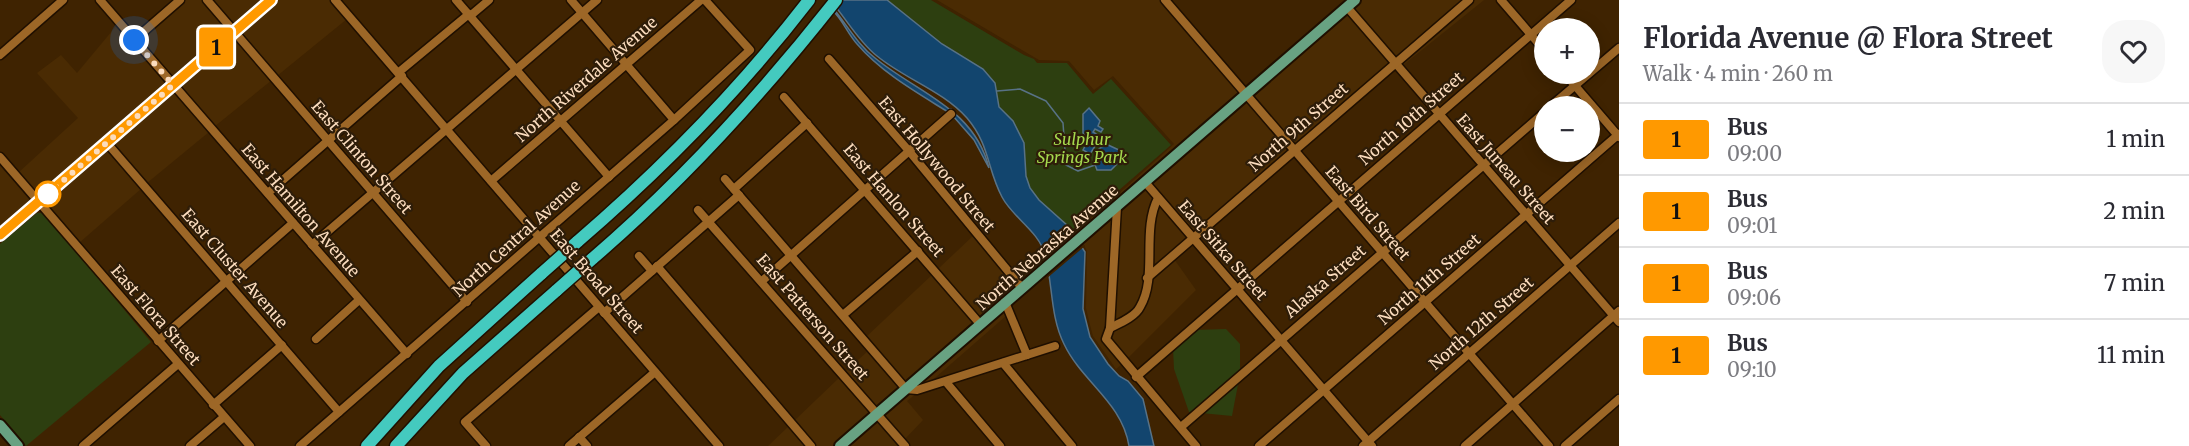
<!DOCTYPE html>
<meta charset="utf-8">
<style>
:root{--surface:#fff;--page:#f7f7f7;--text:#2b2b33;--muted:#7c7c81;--line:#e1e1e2}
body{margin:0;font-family:Merriweather,serif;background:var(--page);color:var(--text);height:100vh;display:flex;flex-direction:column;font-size:22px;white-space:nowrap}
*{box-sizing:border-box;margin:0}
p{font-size:20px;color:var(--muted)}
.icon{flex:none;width:33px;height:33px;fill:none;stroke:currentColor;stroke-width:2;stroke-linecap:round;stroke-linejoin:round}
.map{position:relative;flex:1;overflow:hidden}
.panel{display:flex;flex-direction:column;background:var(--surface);width:570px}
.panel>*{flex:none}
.badge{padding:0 12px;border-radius:4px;font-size:21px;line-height:39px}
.tools{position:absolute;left:1534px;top:18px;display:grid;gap:12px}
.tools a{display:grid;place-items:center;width:66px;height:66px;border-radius:50%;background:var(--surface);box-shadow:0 3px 15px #0003;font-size:30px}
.you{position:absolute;width:30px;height:30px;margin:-15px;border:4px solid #fff;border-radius:50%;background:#1a73e8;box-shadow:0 0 0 9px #1a73e833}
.map>.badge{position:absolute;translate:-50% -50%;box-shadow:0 0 0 3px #fff}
.round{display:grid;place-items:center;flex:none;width:63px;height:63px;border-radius:24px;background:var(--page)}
.head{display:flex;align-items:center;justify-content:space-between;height:102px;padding:0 24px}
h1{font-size:28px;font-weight:700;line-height:45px}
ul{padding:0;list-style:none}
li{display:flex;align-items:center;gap:18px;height:72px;padding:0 24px;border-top:2px solid var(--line)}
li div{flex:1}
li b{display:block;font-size:22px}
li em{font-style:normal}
li .badge{min-width:66px;font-weight:700;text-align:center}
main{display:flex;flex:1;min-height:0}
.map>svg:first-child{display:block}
</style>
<main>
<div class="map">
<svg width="1619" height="446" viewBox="0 0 1619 446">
<rect width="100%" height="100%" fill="#3f2301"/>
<!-- built -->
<g fill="#4a2b03">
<polygon points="185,0 203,0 230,32 173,80 139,40"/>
<polygon points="211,0 266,0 235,27"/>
<polygon points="275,0 331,0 347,19 277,76 239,32"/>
<polygon points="937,0 1160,0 1242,95 1078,236 1076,232 1174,144 1113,76 1094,90 1069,61 1039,60"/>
<polygon points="1360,0 1464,0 1396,58 1351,7"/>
<polygon points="1473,0 1484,0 1402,66 1399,63"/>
<polygon points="1346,12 1390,63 1295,146 1251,95"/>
<polygon points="117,25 168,85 39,198 18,173 78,118 37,73 61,55 77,73"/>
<polygon points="234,36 272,80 214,127 177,85"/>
<polygon points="172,89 209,132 147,183 112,143"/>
<polygon points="1246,100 1290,150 1193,234 1149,183"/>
<polygon points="107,147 142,188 79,243 43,202"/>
<polygon points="0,163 34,202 0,231"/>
<polygon points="1144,187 1154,199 1148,217 1142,294 1137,307 1113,322 1120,208"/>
<polygon points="1158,204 1188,238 1151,271 1154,217"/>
<polygon points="1113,214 1107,327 1103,339 1122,364 1116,369 1093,336 1090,325 1086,308 1087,251 1082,241"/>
<polygon points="974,235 1017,288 981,319 938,269"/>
<polygon points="1174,259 1196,290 1127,359 1110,338 1111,331 1130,321 1150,279"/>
<polygon points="933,274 975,324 906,384 866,337"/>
<polygon points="1004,307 1007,315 928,384 913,386"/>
<polygon points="869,350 901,389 877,410 845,372"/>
<polygon points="840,377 872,414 836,446 816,446 794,421"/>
<polygon points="906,392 917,393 907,401 923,420 904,440 881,414"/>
<polygon points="876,419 898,446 845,446"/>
<polygon points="789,426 807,446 768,446"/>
</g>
<!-- green -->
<g fill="#2d3f10">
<polygon points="887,0 931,0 1024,55 1034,59 1037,63 1067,63 1093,94 1111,79 1171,145 1072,231 1039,200 1030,188 1026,176 1024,143 1013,121 999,107 995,83 983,69 942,44"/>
<polygon points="37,213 44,213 151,342 26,446 0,415 0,244"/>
<polygon points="1226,329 1240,344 1240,370 1193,412 1189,412 1174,369 1173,349 1194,330"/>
<polygon points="1239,379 1232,416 1201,413"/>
</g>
<!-- water -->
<g fill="#12456e" stroke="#587286" stroke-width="1.5">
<path d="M830,0H887L942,44L983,69L995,83L999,107L1013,121L1024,143L1026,176L1030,188L1039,200L1068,226L1085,252L1083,309L1090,337L1108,364L1119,376L1128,381L1143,399L1154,446H1129C1122,402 1082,382 1064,344C1050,316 1053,284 1045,255C1039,231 1013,218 1002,197C987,169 990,145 967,118C943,91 905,79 877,56C858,41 846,18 830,0Z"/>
<path d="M833,8C847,25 858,45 875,58C919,94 974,108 989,168L974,140L953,116L955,113L951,109L948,112C916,92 882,73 857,44C847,33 843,20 832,10Z"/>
<polygon points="1089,108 1100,121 1098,126 1103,129 1101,132 1095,129 1093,132 1101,137 1090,154 1083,150 1089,139 1083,133 1083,114"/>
<polygon points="1106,144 1119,150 1119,162 1111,170 1097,170 1094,162 1097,160 1099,149"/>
</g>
<!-- pier -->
<polygon fill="#3f2301" points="1075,231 1085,246 1046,279 1043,259"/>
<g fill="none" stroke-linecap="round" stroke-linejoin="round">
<!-- stream -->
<polyline stroke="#587286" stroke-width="1.5" points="997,91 1020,89 1046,101 1063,123 1066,165 1078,171 1095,165"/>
<defs>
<g id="minor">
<polyline points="100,0 407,354"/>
<polyline points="207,0 467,302"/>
<polyline points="335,0 719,446"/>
<polyline points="456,0 609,177"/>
<polyline points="571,0 674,120"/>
<polyline points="1165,0 1549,446"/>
<polyline points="1501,0 1545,51"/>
<polyline points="1347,7 1619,322"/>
<polyline points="470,16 489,0"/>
<polyline points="134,40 180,0"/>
<polyline points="0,55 63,0"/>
<polyline points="829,59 909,151 1022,288"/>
<polyline points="399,72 469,14"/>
<polyline points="1565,74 1619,137"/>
<polyline points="784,97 980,324"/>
<polyline points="1551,106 1619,48"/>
<polyline points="107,143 339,412"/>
<polyline points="0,157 250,446"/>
<polyline points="725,179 906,389 917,390 1055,346"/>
<polyline points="491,181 701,0"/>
<polyline points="1145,182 1372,446"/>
<polyline points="734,189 807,123"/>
<polyline points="268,193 402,76"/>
<path d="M1158,198C1141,231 1158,277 1140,307C1135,317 1120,323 1110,328L1106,339L1196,446"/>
<polyline points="698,210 905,446"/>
<polyline points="312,245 597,0"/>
<polyline points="639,256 652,271"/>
<polyline points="657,266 811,446"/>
<polyline points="1147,278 1469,0"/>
<polyline points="762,281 951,114"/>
<polyline points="1005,302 1027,355"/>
<polyline points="604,313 739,195"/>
<polyline points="843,315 918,251"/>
<polyline points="1110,328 1117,207"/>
<polyline points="316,339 359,300"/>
<polyline points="158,341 293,223"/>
<polyline points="1003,363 1072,446"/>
<polyline points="1136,377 1571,0"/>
<polyline points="946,382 1000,446"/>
<polyline points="213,405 282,345"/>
<polyline points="1181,427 1545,112"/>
<polyline points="579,437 587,446"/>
<polyline points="83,446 178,364"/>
<polyline points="190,446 224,417"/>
<polyline points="300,446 674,120 750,50 705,0"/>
<polyline points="486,446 465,422 599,307"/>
<polyline points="569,446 655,372"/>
<polyline points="1259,446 1619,134"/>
<polyline points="1363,446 1619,223"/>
<polyline points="1465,446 1619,311"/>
<polyline points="1565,446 1619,399"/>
</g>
<g id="major">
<polyline points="0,235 271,0"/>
<polyline points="0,425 18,446"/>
<polyline points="840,446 1355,0"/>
</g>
<g id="highway">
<path d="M577,242C664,167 739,91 809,0"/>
<path d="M592,259C683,181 762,94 836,0"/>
<polyline points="367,446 439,366 542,273"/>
<polyline points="396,446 463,373 557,290"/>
</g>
</defs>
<!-- minor casing -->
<use href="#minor" stroke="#1f0f00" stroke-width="11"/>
<!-- major casing -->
<use href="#major" stroke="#1f0f00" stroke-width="14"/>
<!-- highway casing -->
<use href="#highway" stroke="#1f0f00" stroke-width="15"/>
<!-- minor -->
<use href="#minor" stroke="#9d6727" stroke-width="8"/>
<!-- major -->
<use href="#major" stroke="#68a282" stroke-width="10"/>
<!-- highway -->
<use href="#highway" stroke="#44cabf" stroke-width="12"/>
<defs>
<g id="highway-bridge">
<polyline points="542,273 577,242"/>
<polyline points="557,290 592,259"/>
</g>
</defs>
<!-- highway-bridge casing -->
<use href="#highway-bridge" stroke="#1f0f00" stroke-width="15" stroke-linecap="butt"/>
<!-- highway-bridge -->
<use href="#highway-bridge" stroke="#44cabf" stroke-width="12"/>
</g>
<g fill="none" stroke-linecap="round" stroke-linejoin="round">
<defs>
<polyline id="line" points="0,235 271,0"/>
</defs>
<!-- line casing -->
<use href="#line" stroke="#fff" stroke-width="14"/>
<!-- line -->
<use href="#line" stroke="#f90" stroke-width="9"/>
<!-- walk -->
<polyline stroke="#fbdcbe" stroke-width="6" stroke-dasharray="0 10.8" points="48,194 173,85 134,40"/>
</g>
<!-- markers -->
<circle fill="#fff" stroke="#f90" stroke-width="3" cx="48" cy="194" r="12"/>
<g text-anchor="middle" stroke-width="4.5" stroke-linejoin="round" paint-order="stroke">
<!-- street labels -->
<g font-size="16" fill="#fbdcbe" stroke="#2e1d09">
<text transform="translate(586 79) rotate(-41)" y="6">North Riverdale Avenue</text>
<text transform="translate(1411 118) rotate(-41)" y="6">North 10th Street</text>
<text transform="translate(1298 127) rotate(-41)" y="6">North 9th Street</text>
<text transform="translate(362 157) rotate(49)" y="6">East Clinton Street</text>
<text transform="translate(937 164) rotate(50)" y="6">East Hollywood Street</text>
<text transform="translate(1506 169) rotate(49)" y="6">East Juneau Street</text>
<text transform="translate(894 200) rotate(49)" y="6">East Hanlon Street</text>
<text transform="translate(301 210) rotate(49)" y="6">East Hamilton Avenue</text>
<text transform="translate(1368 213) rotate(49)" y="6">East Bird Street</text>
<text transform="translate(516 238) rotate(-42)" y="6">North Central Avenue</text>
<text transform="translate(1047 247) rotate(-41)" y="6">North Nebraska Avenue</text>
<text transform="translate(1223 250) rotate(49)" y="6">East Sitka Street</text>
<text transform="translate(235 268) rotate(49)" y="6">East Cluster Avenue</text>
<text transform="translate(1429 279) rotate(-41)" y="6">North 11th Street</text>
<text transform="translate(597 281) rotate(49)" y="6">East Broad Street</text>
<text transform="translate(1325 281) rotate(-41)" y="6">Alaska Street</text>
<text transform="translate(156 315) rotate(49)" y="6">East Flora Street</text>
<text transform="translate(813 317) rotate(49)" y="6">East Patterson Street</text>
<text transform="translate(1481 323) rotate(-41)" y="6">North 12th Street</text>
</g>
<!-- park labels -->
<g font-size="16" font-style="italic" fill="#a4d84d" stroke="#2e1d09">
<text x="1082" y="145">Sulphur<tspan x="1082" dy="18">Springs Park</tspan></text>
</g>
</g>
</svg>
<div class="tools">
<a>+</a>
<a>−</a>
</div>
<div class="you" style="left:134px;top:40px"></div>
<b class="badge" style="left:216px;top:47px;background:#f90;color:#111">1</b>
</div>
<section class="panel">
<div class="head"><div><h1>Florida Avenue @ Flora Street</h1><p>Walk · 4 min · 260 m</p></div><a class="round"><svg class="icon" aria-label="heart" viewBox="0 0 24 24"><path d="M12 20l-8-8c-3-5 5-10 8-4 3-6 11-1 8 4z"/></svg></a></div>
<ul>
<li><span class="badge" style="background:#f90;color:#111">1</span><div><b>Bus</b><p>09:00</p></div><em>1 min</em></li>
<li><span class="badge" style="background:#f90;color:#111">1</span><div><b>Bus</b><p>09:01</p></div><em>2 min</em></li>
<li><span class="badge" style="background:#f90;color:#111">1</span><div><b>Bus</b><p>09:06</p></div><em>7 min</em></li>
<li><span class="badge" style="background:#f90;color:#111">1</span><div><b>Bus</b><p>09:10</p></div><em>11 min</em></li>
</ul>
</section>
</main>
